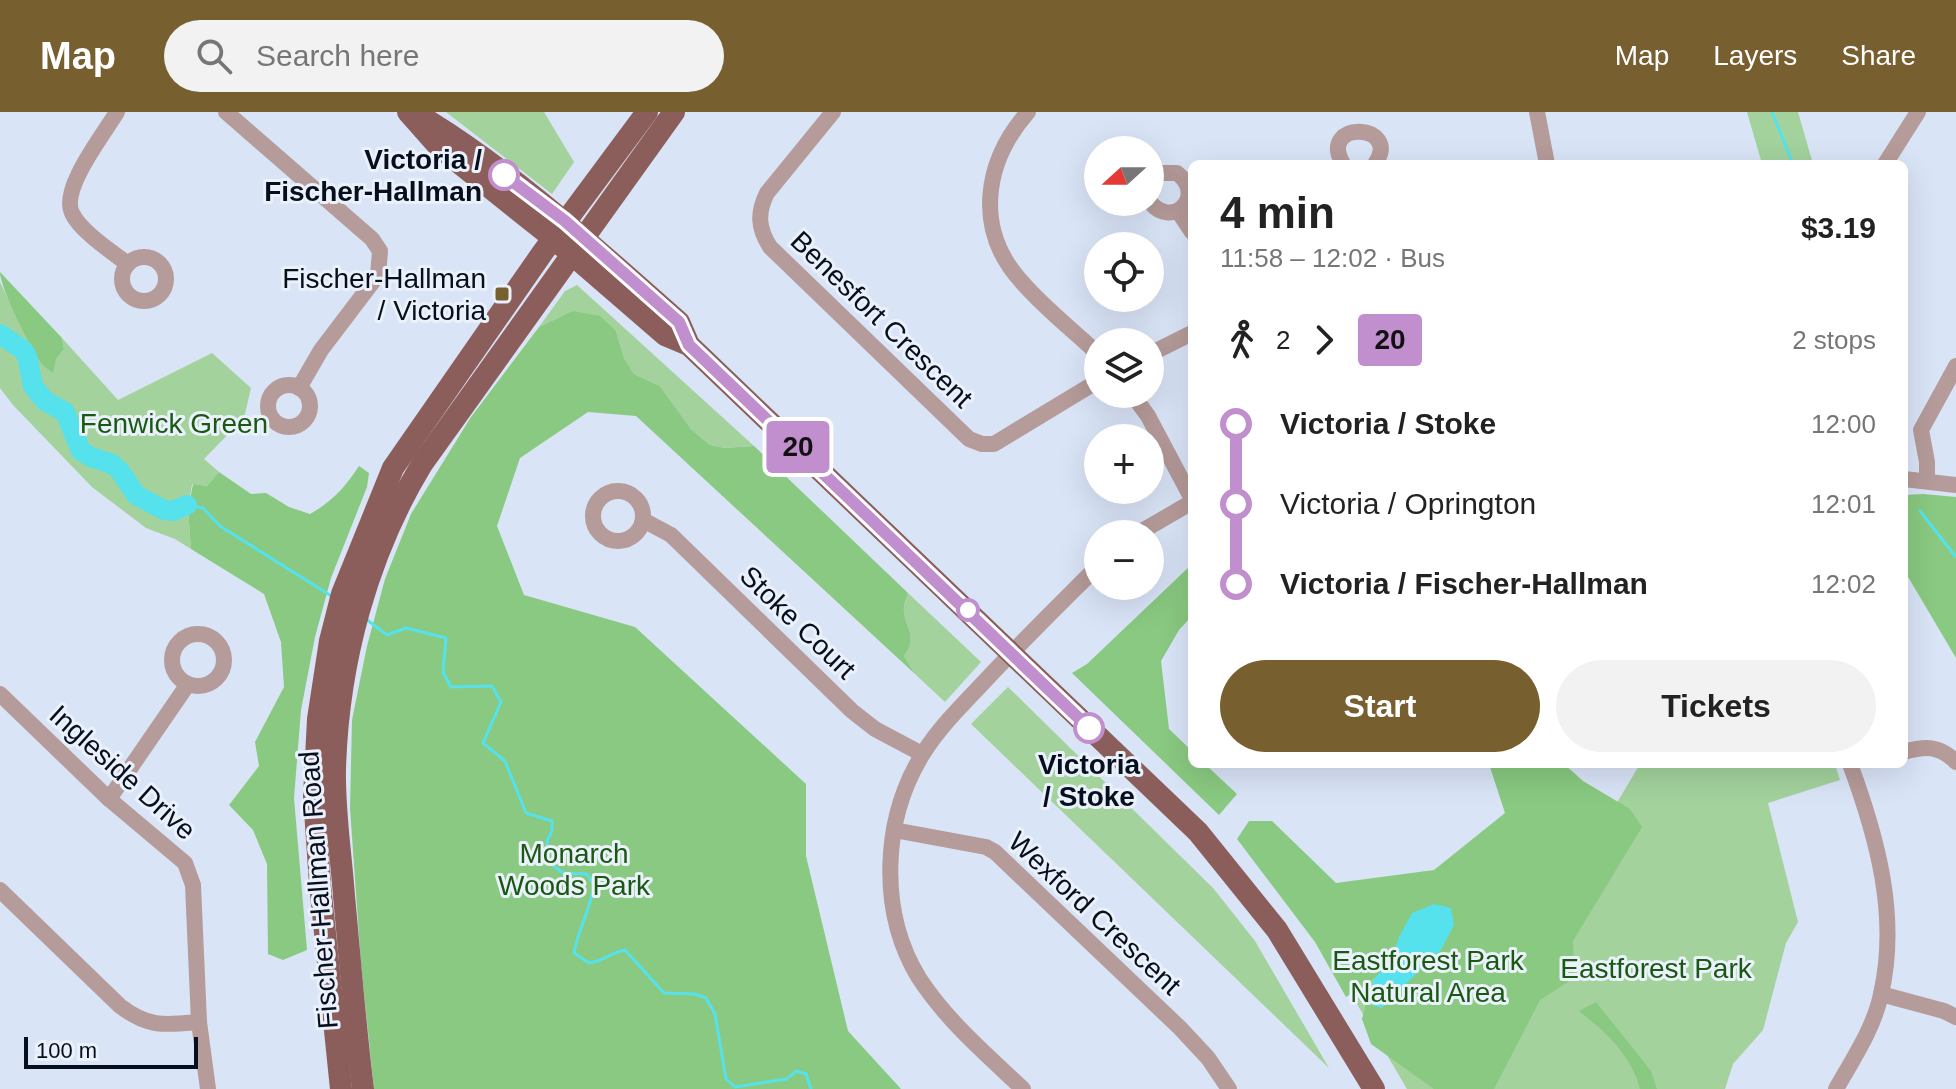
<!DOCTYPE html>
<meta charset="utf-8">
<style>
:root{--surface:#fff;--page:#f2f2f2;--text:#222;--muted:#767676;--accent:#785f30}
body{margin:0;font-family:Arial,sans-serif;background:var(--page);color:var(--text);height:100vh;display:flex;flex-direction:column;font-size:30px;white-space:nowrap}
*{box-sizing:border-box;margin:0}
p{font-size:26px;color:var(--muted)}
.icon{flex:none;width:44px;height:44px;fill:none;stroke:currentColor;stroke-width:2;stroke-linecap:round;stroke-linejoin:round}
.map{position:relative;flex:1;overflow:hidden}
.sheet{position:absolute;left:1188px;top:48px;width:720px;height:608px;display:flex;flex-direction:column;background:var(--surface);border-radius:12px;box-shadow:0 8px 32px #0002}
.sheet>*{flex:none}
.badge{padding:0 16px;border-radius:6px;font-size:28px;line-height:52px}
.needle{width:52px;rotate:249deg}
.buttons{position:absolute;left:1084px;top:24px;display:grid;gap:16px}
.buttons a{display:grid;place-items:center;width:80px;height:80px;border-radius:50%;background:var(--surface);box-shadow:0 8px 32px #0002;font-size:40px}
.scale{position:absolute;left:24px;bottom:20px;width:174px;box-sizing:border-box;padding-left:8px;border:4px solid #070f1f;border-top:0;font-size:22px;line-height:28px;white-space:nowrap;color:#070f1f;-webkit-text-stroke:6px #ebf1fa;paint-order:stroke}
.map>.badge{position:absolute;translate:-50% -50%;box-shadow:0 0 0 4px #fff}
.legs{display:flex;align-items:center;gap:12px;height:88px;padding:0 32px;font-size:26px}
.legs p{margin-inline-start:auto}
.overview{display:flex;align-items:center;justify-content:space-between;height:136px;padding:0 32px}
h1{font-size:44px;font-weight:700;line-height:60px}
.cta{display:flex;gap:16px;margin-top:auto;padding:16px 32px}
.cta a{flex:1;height:92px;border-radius:48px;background:var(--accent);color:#fff;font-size:32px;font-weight:700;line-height:92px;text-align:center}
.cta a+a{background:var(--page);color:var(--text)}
ul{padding:0 32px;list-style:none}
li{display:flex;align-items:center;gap:28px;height:80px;font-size:30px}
li i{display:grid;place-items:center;width:12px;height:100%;margin:0 10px;background:currentColor}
li i::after{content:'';width:20px;height:20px;margin:-10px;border:6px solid;border-radius:50%;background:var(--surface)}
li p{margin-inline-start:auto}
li:first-child i{background:linear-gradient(#0000 50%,currentColor 0)}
li:last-child i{background:linear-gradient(currentColor 50%,#0000 0)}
header{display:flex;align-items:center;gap:48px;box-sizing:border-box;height:112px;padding:0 40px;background:var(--accent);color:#fff}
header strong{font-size:38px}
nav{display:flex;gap:44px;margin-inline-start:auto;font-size:28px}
.search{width:560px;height:72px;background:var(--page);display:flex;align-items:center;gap:20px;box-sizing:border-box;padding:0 28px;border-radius:44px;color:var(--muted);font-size:30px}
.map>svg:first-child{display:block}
</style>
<header>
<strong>Map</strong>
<div class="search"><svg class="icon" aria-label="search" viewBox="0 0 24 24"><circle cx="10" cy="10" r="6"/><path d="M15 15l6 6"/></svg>Search here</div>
<nav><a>Map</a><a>Layers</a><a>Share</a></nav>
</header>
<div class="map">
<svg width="1956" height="977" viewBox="0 0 1956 977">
<rect width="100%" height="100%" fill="#d9e4f7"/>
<!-- green -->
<g fill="#a3d29d">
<polygon points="446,0 544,0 574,50 552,82"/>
<polygon points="1747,0 1798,0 1813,52 1762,52"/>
<polygon points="0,170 22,215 56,247 64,237 62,226 118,288 212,241 251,276 244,306 204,347 219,360 207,374 192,372 188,398 191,437 175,427 146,416 92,375 13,293 0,276"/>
<polygon points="577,173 754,334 725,336 710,333 691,317 660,274 634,262 624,246 616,219 572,199 539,215 565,179"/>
<path d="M908,481L981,550L945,590L915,562L904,544C920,521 902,515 904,494C905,489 907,485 908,481Z"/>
<polygon points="1008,575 1213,776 1255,829 1329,956 971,612"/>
<polygon points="1640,652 1835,652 1840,668 1768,691 1798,810 1786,831 1763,918 1733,952 1725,977 1407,977 1294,785 1341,811 1609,704"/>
</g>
<!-- forest -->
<g fill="#89c981">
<path d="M0,160L62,226L64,237L56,247L53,261C51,259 45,255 43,253C32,239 0,176 0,160Z"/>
<path d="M572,199L600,204L616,219L624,246L634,262L660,274L691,317L710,333L725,336L754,334L908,481C907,485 905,489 904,494C902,515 920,521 904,544L915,562L636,304L588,300L520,346L497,414L524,483L635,515L806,672V744L848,919L901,977H374L361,852L350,696L352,608L367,534L385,467L411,402L471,305L539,215Z"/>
<path d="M359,354L369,361L367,375L331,466L315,525L301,598L294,686L307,838L283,848L268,842L267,752L253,718L229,693L259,654L255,630L284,575L281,530L264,482L191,437L188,398L193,372L207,374L219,360L251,382L266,381L289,395L310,402C332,390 346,374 359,354Z"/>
<polygon points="1924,382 1956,385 1956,546 1904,458 1904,383"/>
<polygon points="1190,454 1192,458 1192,504 1179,518 1161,549 1169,617 1192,639 1192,652 1205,652 1237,682 1219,703 1072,561 1087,552"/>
<path d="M1489,652H1564L1583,669L1630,697L1642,715L1573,829L1574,866L1540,888L1494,977H1434L1371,932L1362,907L1366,891L1382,896L1394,883L1399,825C1388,861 1376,866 1346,885L1315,830L1237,727L1249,709H1272L1336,771L1434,758L1505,701Z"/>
<path d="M1596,890L1651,959L1657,977H1640C1632,944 1605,919 1579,899Z"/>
</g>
<!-- water -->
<polygon fill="#56e2ec" points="1434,792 1451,796 1454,813 1441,838 1381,896 1366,891 1374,867 1391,849 1399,825 1412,801"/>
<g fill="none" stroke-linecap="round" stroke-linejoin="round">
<!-- stream -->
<g stroke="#56e2ec" stroke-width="3">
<polyline points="1772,0 1793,52"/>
<polyline points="187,393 203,396 220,414 333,485"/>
<polyline points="1920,399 1956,445"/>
<path d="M366,507L387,523L406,516L446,526L443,560L451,575L492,574L501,590L483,631L505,649L526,701L552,709V719L547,729L548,750L563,761L587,762L594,773C591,797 578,817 574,841L589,851C603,849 612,840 625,838L664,881L695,882L706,886L715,902L726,967L735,975L787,967L796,959L806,962L811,977"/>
</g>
<!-- river -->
<polyline stroke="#56e2ec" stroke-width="20" points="0,222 23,238 27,244 33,274 45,289 65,300 81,339 91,345 112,352 120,359 136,383 164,398 173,399 187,393"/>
<!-- minor -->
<g stroke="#b59b99" stroke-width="16">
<path d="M117,0C104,22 60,77 72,101C80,119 112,140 128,152"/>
<polyline points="226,0 372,127 380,139 378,163 321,238 299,276"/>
<path d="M833,0L767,81C757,101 758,116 770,135L969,327L982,332H994L1098,269"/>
<path d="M1028,0C984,50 974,117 1021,169C1044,196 1073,218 1098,242"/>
<polyline points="1537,0 1547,52"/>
<path d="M1343,52C1317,7 1403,11 1375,52"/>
<polyline points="1885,52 1918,0"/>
<path d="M1150,71L1160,61H1177C1207,84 1172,118 1150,90"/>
<polyline points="1178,99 1192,120"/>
<circle cx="144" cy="167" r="22"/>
<polyline points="1150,242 1192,221"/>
<circle cx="289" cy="294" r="21"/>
<polyline points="1132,282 1148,304 1192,387"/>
<polyline points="1904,367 1956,373"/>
<polyline points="1927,369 1927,350 1921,318 1956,254"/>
<circle cx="618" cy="404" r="25"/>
<polyline points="643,408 671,423 852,599 875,617 922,642"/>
<polyline points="1137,422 1192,390"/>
<circle cx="198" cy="548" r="26"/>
<polyline points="0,582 109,687 185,751 193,773 199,910 208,977"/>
<path d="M1904,640C1925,634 1939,633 1956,650"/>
<polyline points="109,687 188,572"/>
<polyline points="894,718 986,735 995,740 1180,916 1208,946 1229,977"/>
<path d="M0,778L120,894C149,916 165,913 199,910"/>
<polyline points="1881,882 1944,899 1956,905"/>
<path d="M1023,977C986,942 947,909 919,866C878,799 882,706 924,640C940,615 962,593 983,571C1020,531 1059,493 1098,454"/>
<path d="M1836,977C1853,947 1874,916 1881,882C1899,804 1877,725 1850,652"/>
</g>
<!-- major -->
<g stroke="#8b5e5c" stroke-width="22">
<polyline points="408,0 439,35 553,126 665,223 689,233 1198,720 1277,818 1374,977"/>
<path d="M422,5C516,62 597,138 679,210L689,233"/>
<polyline points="341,977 320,772 314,684 318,607 330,529 342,482 393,356 543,140 647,0"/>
<path d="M363,977C355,913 350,848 344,784C341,742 334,699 335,657C338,551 367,443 422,352L674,0"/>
</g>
</g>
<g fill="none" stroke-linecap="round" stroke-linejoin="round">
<defs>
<polyline id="line-1" points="504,63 565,109 679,210 689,233 1089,616"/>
</defs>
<!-- line-1 casing -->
<use href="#line-1" stroke="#fff" stroke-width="18"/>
<!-- line-1 -->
<use href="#line-1" stroke="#c18fce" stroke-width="12"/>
</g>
<!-- markers -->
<g fill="#fff" stroke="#c18fce" stroke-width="4">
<circle cx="504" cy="63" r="14"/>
<circle cx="968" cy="498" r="10"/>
<circle cx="1089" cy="616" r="14"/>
</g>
<rect fill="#785f30" stroke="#ebf1fa" stroke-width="3" x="494" y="174" width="16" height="16" rx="4"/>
<g text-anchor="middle" stroke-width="6" stroke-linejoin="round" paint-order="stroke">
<!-- stop labels -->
<g font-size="28" font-weight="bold" fill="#070f1f" stroke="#ebf1fa" text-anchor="end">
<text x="482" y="57">Victoria /<tspan x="482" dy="32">Fischer-Hallman</tspan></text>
<text x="1089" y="662" text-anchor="middle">Victoria<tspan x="1089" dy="32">/ Stoke</tspan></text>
</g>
<!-- poi labels -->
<g font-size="28" fill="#070f1f" stroke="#ebf1fa" text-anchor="end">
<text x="486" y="176">Fischer-Hallman<tspan x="486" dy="32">/ Victoria</tspan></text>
</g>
<!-- street labels -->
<g font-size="28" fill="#070f1f" stroke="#ebf1fa">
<text transform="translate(882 207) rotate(44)" y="10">Benesfort Crescent</text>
<text transform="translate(798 510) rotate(44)" y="10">Stoke Court</text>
<text transform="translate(123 660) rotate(42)" y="10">Ingleside Drive</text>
<text transform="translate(318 778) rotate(-94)" y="10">Fischer-Hallman Road</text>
<text transform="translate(1095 801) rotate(43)" y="10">Wexford Crescent</text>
</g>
<!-- park labels -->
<g font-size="28" fill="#195913" stroke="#ebf1fa">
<text x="174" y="321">Fenwick Green</text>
<text x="574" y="751">Monarch<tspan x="574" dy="32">Woods Park</tspan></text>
<text x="1428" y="858">Eastforest Park<tspan x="1428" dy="32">Natural Area</tspan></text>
<text x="1656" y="866">Eastforest Park</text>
</g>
</g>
</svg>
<div class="buttons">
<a><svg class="needle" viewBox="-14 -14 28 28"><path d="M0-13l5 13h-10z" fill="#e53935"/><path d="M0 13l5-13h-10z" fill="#767676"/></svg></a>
<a><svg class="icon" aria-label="locate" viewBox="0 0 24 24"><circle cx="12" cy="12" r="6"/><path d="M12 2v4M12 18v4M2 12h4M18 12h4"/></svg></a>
<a><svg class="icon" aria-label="layers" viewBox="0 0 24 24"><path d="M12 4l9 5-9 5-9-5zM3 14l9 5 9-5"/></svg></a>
<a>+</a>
<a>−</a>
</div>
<div class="scale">100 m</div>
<b class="badge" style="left:798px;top:335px;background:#c18fce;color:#111">20</b>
<section class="sheet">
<div class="overview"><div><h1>4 min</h1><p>11:58 – 12:02 · Bus</p></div><b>$3.19</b></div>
<div class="legs"><svg class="icon" aria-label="walk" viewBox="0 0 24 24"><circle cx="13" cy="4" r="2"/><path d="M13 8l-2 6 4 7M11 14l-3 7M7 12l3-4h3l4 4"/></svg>2<svg class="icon" aria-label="forward" viewBox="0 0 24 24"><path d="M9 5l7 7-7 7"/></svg><b class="badge" style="background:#c18fce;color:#111">20</b><p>2 stops</p></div>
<ul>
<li><i style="color:#c18fce"></i><b>Victoria / Stoke</b><p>12:00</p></li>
<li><i style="color:#c18fce"></i><span>Victoria / Oprington</span><p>12:01</p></li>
<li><i style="color:#c18fce"></i><b>Victoria / Fischer-Hallman</b><p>12:02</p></li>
</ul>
<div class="cta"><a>Start</a><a>Tickets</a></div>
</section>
</div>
